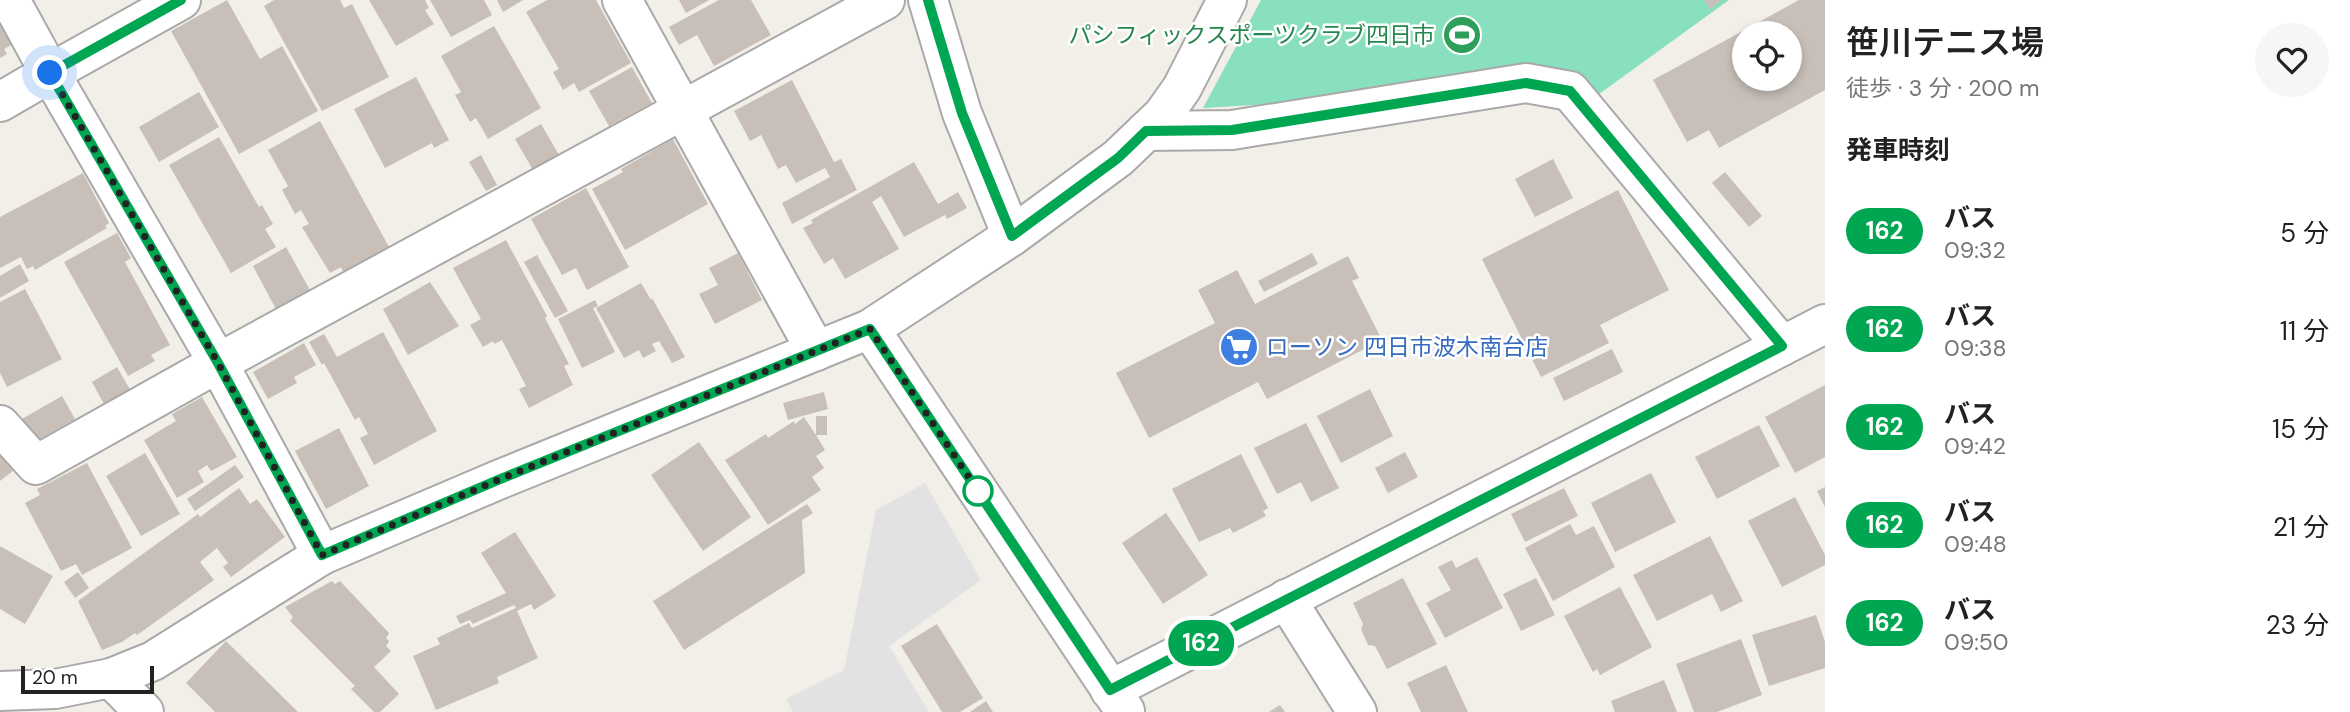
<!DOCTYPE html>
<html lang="ja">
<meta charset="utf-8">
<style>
:root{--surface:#fff;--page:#f6f6f6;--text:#222;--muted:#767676}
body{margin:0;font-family:"DM Sans","Noto Sans JP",sans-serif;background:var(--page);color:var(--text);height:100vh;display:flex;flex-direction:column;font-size:26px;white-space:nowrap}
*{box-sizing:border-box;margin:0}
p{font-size:23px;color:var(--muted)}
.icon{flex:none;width:38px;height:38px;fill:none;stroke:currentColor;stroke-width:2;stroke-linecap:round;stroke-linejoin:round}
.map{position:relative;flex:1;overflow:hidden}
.panel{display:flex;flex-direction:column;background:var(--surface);width:525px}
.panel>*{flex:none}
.badge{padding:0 14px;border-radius:23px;font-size:24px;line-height:46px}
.fabs{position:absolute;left:1732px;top:21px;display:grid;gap:14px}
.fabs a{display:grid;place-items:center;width:70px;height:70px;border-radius:50%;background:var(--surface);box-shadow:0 4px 10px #0003;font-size:35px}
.scale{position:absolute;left:21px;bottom:18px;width:133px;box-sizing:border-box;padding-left:7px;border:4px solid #222;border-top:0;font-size:19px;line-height:24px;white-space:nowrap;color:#222;-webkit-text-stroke:5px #fff;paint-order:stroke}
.you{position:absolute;width:35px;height:35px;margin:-18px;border:5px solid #fff;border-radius:50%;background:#1a73e8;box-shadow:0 0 0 10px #1a73e833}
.map>.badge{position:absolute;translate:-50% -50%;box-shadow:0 0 0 4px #fff}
h2{padding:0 21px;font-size:26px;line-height:63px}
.round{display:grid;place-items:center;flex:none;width:74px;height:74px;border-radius:37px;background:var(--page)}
.overview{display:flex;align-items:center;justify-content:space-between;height:119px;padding:0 21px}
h1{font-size:33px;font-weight:600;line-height:52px}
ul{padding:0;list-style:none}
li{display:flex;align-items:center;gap:21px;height:98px;padding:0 21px}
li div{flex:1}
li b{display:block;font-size:26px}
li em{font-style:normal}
li .badge{min-width:77px;font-weight:700;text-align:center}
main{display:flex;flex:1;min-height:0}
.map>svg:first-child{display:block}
</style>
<main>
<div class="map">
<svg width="1825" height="712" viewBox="0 0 1825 712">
<rect width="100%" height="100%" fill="#f2efe9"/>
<!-- pitch -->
<polygon fill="#88e0be" points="1261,0 1729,0 1595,97 1289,103 1203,108"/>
<!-- parking -->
<polygon fill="#e2e2e2" points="925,483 981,580 889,646 929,712 793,712 786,699 844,670 876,510"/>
<!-- building -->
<g fill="#c7bfb8" fill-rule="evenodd">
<polygon points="227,0 260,59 282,46 318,111 239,154 171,31"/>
<polygon points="274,0 340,0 344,8 352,4 389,77 322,111 264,6"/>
<polygon points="369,0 425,0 429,8 425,10 434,24 396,46"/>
<polygon points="430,0 484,0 492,15 451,37"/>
<polygon points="497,0 523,0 503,12"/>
<polygon points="547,0 596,0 631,63 579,92 574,83 563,90 553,72 559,69 526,12"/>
<polygon points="679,0 709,0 686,13"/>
<polygon points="719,0 751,0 771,35 714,66 697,35 679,45 669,27"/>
<polygon points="1704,0 1722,0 1710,9"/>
<path d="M1799,0H1825V90L1719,148L1709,130L1687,142L1653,80ZM1745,33H1790V79H1745Z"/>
<polygon points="0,22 13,44 4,49 7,54 0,58"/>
<polygon points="494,26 541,108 488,139 476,118 470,122 455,95 461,92 441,56"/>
<polygon points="632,67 652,103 609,126 589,91"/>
<polygon points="416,77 449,140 434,148 432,143 385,168 354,109"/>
<polygon points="792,80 834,162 841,159 857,190 792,224 782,203 830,177 825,168 796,183 786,165 778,169 761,135 750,141 734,111"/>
<polygon points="199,92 219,127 159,162 139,127"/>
<polygon points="320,121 389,247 344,273 341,267 330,273 302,227 309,224 301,210 295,214 282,190 288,186 268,150"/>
<polygon points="541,124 559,155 533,170 515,139"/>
<polygon points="219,137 259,207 262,205 273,224 265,229 276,247 231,273 169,165"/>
<polygon points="673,139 708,204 625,250 592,189 623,172 621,169"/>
<polygon points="481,155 497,185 486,191 469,162"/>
<polygon points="1553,159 1573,198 1535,217 1515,179"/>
<polygon points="914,162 938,204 958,192 967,208 947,219 945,215 904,237 881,196 872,202 899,249 845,279 833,258 824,264 803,228 813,223 811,220"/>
<polygon points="1725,172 1762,216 1749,227 1712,183"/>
<polygon points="83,173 109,223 105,226 107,228 35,270 33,266 27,269 21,257 0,268 0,217"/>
<polygon points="586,188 629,267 587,290 576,268 562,275 531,219"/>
<polygon points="1618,190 1669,290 1600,325 1609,343 1541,377 1482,259"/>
<polygon points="117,233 131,258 125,262 170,345 151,355 155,361 128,376 64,262"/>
<polygon points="506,240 547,316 545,318 569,364 564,366 573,385 529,408 519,389 526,386 502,340 494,344 493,341 483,347 470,325 481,319 453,268"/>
<polygon points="286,247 311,292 277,311 253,266"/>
<polygon points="738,253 762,300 715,324 699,294 718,285 709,268"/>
<polygon points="1312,253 1318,264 1264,292 1258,281"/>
<polygon points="537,255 568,311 555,318 524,262"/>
<polygon points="1348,256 1359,278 1352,281 1382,340 1267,399 1258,382 1149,438 1116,373 1215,323 1198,290 1237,270 1255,304"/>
<polygon points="20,264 29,281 0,298 0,276"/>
<polygon points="430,282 459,326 408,355 383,309"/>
<polygon points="641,283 651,300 652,298 685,357 672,363 659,341 652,344 656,351 643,358 639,350 624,358 596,308"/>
<polygon points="25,289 62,359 7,387 0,373 0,302"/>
<polygon points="595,300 598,306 593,308 615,352 582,368 558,319"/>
<polygon points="383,332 437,431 374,465 360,438 368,434 359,417 355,420 324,363 322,365 309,342 324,334 337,357"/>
<polygon points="304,343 316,365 294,377 297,383 268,399 253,372"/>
<polygon points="1612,349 1623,372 1564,401 1553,378"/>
<polygon points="117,367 132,393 106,408 92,382"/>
<polygon points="1825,385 1825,457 1795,473 1765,417"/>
<polygon points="1370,389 1393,436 1341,463 1317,416"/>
<polygon points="824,392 828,409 788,420 783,403"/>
<polygon points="62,396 75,419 33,443 20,420"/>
<polygon points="202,397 237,457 211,471 207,465 198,471 204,482 177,498 144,440 176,421 172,414"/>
<polygon points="816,416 827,416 827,435 816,435 825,450 816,456 824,468 812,477 821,490 768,525 725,460 766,434 768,438 794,421 795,424 804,417 816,435"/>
<polygon points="1306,423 1339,488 1311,502 1301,482 1277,494 1254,448"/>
<polygon points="1759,425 1780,466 1717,499 1695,457"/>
<polygon points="339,428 369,486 326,509 295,451"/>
<polygon points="699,442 751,517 703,551 651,475"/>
<polygon points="1405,452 1418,477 1388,493 1375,468"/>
<polygon points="145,453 180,514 141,536 106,476"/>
<polygon points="0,454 13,471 0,481"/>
<polygon points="1241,454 1268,508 1263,511 1266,516 1233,533 1230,528 1199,542 1172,489"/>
<polygon points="87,463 132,548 82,575 76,564 61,571 25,503 40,495 37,489"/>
<polygon points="235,465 244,477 195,511 187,499"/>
<polygon points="1651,473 1676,522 1615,552 1591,503"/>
<polygon points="1825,487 1825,507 1817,491"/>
<polygon points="239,488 250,504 257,499 285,537 231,577 223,567 228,563 217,548 200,562 214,580 137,635 135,633 122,642 102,650 78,601 198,514 200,517"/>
<polygon points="1564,488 1578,516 1525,542 1511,514"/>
<polygon points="1795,497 1825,555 1825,565 1782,587 1748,521"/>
<polygon points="807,504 813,513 802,520 805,573 684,650 653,601"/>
<polygon points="1166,513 1208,575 1163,604 1122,543"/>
<polygon points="1570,524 1576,535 1594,526 1615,567 1553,601 1525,548"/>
<polygon points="515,532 556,596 534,610 531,604 517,611 538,658 497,677 499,683 436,710 413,656 440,644 437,638 469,623 472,628 516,608 514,605 473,624 470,620 460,624 456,616 506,593 481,553"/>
<polygon points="1710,536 1743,601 1721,612 1712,594 1657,621 1633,575"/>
<polygon points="0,546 53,576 25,624 0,609"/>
<polygon points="1477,557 1503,608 1445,638 1426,603 1451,590 1438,567 1452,560 1456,568"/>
<polygon points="78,572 89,588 75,598 64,582"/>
<polygon points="1403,578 1437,644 1387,669 1375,646 1368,645 1361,629 1363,624 1353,603"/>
<polygon points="1536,578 1555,615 1521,631 1503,594"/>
<polygon points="332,581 335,584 340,581 389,633 386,638 389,641 386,646 391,651 374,667 399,694 380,712 374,712 351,689 355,686 290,621 293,617 285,607"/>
<polygon points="1620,587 1652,647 1600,675 1597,669 1593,672 1564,616"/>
<polygon points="1816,615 1825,642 1825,668 1769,686 1752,635"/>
<polygon points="937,624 983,698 960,712 942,712 901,646"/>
<polygon points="1741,639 1762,695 1717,712 1694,712 1676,664"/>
<polygon points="226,641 298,712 215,712 186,683"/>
<polygon points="1446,665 1468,712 1421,712 1407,683"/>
<polygon points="1664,680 1677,712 1615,712 1611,701"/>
<polygon points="986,701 993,712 970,712"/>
<polygon points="1280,705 1285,712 1269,712"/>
</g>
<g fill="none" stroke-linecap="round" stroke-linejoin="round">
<defs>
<g id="minor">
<polyline points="181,0 50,73 218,363 322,555"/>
<polyline points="622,0 816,351"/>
<polyline points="928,0 962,113 1012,236"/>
<polyline points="0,102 50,73 10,0"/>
<polyline points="1146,131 1232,130 1526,83 1570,91 1782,346"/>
<polyline points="870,329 1125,711"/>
<polyline points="0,425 36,465 218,363 885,0"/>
<polyline points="1286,599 1357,712"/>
<polyline points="111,678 144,712"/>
<polyline points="1110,690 1825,324"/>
<polyline points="0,691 55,689 111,678 153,661 322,555 498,480 870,329 1012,236 1118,158 1163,115 1182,88 1227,0"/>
</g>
</defs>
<!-- minor casing -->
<use href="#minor" stroke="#a9a9a9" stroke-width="42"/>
<!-- minor -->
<use href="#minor" stroke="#fff" stroke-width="38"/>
</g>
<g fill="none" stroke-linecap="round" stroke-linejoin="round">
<defs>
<polyline id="line" points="181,0 50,73 218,363 322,555 498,480 870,329 1110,690 1782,346 1570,91 1526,83 1232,130 1146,131 1118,158 1012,236 962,113 928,0"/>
</defs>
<!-- line casing -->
<use href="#line" stroke="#fff" stroke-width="16"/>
<!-- line -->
<use href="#line" stroke="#00a651" stroke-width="10"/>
<!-- walk -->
<polyline stroke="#222" stroke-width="7" stroke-dasharray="0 12.6" points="50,73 218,363 322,555 498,480 870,329 978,491"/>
</g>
<!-- icons -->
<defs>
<symbol id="stadium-disc" viewBox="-11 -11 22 22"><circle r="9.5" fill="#2e9e5b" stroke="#fff"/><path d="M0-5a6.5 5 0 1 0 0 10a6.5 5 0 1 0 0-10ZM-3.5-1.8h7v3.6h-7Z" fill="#fff"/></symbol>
<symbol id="supermarket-disc" viewBox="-11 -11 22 22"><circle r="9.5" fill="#3f7fe0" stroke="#fff"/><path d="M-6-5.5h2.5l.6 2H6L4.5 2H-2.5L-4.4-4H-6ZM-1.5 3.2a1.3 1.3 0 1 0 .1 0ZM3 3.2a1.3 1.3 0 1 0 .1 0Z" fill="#fff"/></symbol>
</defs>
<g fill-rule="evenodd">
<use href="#stadium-disc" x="1440" y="13" width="44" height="44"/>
<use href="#supermarket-disc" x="1217" y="325" width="44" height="44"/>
</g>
<!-- markers -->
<circle fill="#fff" stroke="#00a651" stroke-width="3.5" cx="978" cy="491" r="14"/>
<g text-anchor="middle" stroke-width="5" stroke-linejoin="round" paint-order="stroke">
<!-- leisure labels -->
<g font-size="23" fill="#27864d" stroke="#fff" text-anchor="end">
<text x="1435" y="43">パシフィックスポーツクラブ四日市</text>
</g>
<!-- shop labels -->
<g font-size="23" fill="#366cbe" stroke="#fff" text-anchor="start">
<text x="1266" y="355">ローソン 四日市波木南台店</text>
</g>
</g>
</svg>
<div class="fabs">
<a><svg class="icon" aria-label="locate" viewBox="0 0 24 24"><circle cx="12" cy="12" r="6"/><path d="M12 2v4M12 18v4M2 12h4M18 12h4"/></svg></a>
</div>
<div class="scale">20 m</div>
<div class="you" style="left:50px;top:73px"></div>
<b class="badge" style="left:1201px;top:643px;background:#00a651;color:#fff">162</b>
</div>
<section class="panel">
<div class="overview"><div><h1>笹川テニス場</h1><p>徒歩 · 3 分 · 200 m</p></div><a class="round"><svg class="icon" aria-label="heart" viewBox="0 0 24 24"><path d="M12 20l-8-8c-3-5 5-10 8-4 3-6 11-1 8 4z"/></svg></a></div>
<h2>発車時刻</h2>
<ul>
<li><span class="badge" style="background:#00a651;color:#fff">162</span><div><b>バス</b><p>09:32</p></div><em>5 分</em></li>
<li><span class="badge" style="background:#00a651;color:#fff">162</span><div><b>バス</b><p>09:38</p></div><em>11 分</em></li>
<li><span class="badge" style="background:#00a651;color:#fff">162</span><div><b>バス</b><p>09:42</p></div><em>15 分</em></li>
<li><span class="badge" style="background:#00a651;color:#fff">162</span><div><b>バス</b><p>09:48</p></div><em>21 分</em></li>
<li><span class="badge" style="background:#00a651;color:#fff">162</span><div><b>バス</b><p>09:50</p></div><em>23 分</em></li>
</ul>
</section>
</main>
